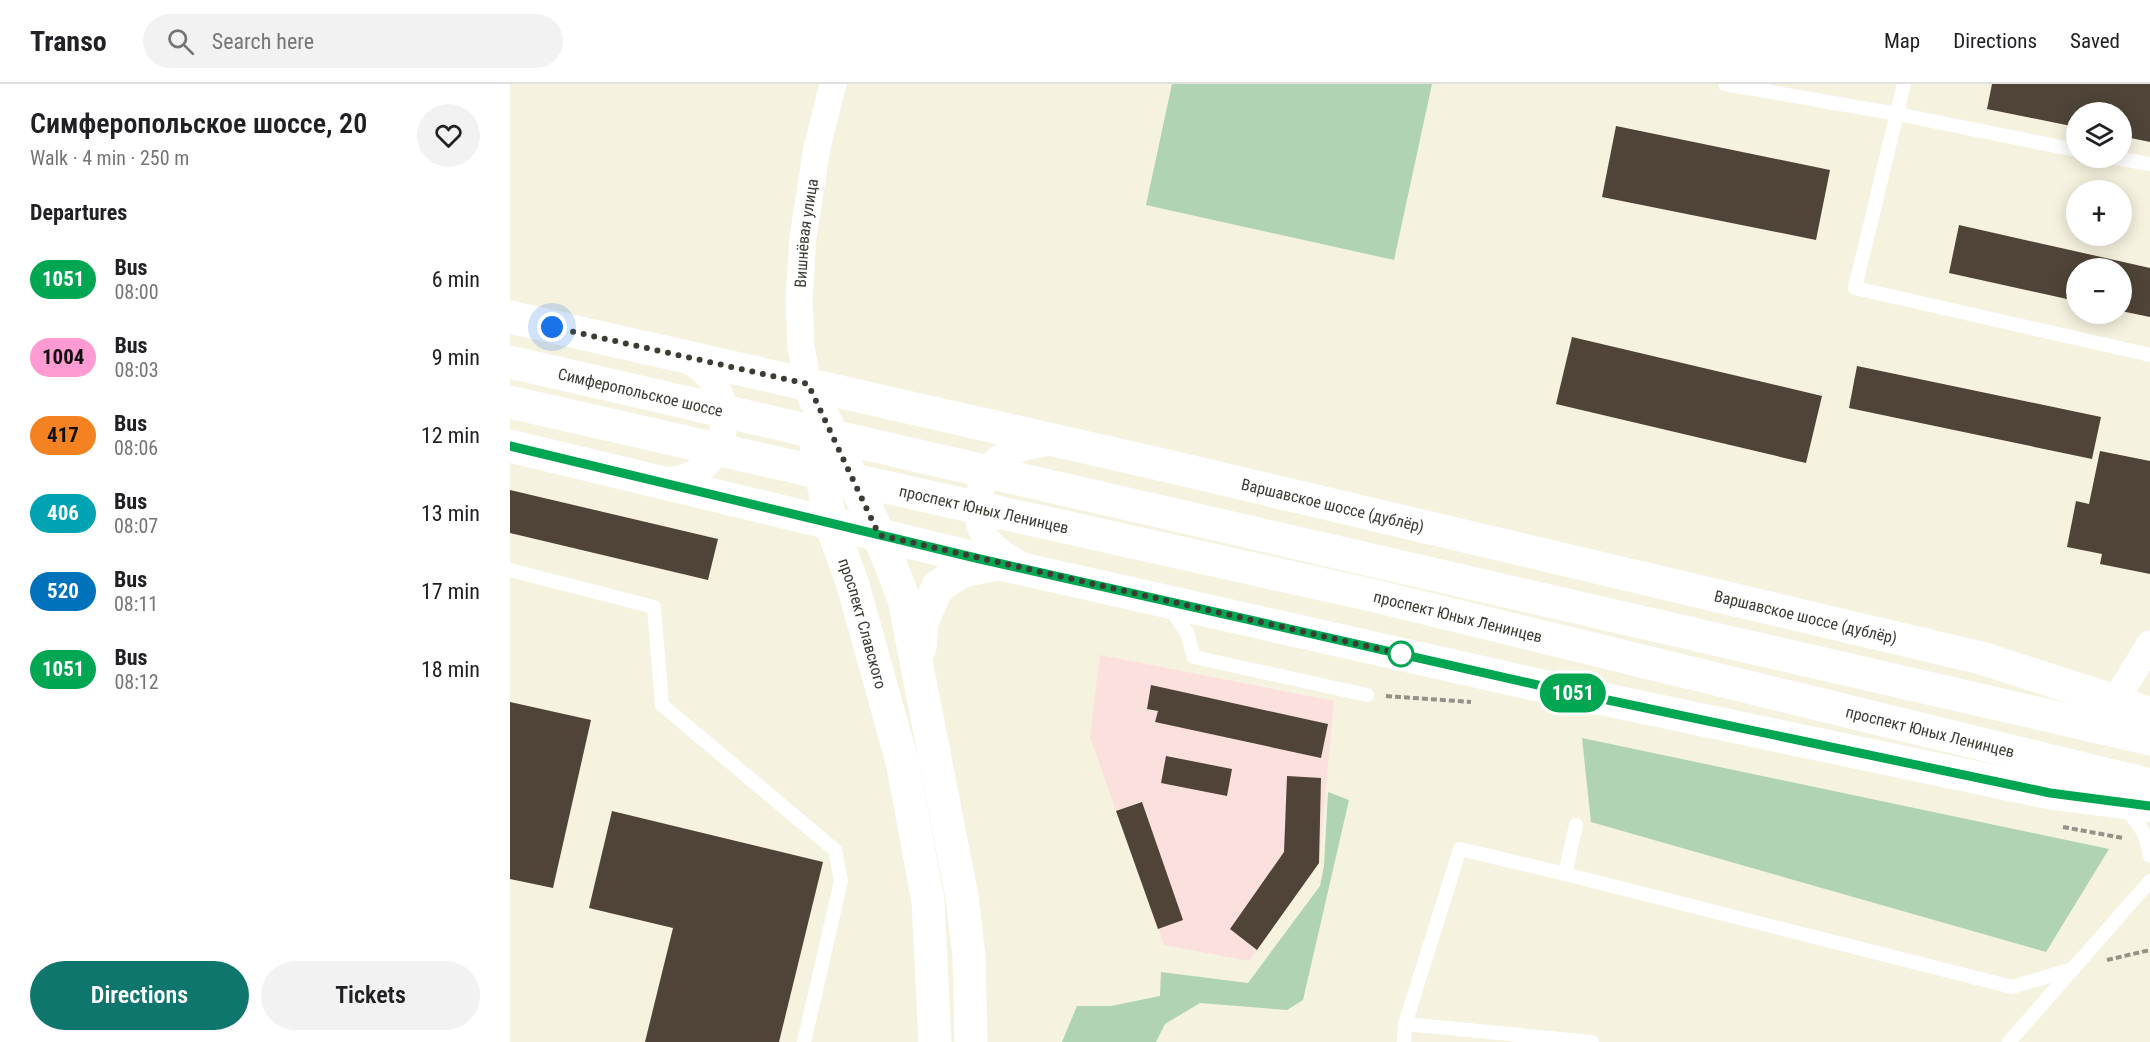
<!DOCTYPE html>
<meta charset="utf-8">
<style>
:root{--surface:#fff;--page:#f2f2f2;--text:#202124;--muted:#757577;--line:#e0e0e0;--accent:#0f766e}
body{margin:0;font-family:"Roboto Condensed",sans-serif;background:var(--page);color:var(--text);height:100vh;display:flex;flex-direction:column;font-size:22px;white-space:nowrap}
*{box-sizing:border-box;margin:0}
p{font-size:20px;color:var(--muted)}
.icon{flex:none;width:33px;height:33px;fill:none;stroke:currentColor;stroke-width:2;stroke-linecap:round;stroke-linejoin:round}
.map{position:relative;flex:1;overflow:hidden}
.drawer{display:flex;flex-direction:column;background:var(--surface);width:510px}
.drawer>*{flex:none}
.badge{padding:0 12px;border-radius:20px;font-size:21px;line-height:39px}
.controls{position:absolute;left:1556px;top:18px;display:grid;gap:12px}
.controls a{display:grid;place-items:center;width:66px;height:66px;border-radius:50%;background:var(--surface);box-shadow:0 3px 15px #0003;font-size:30px}
.you{position:absolute;width:30px;height:30px;margin:-15px;border:4px solid #fff;border-radius:50%;background:#1a73e8;box-shadow:0 0 0 9px #1a73e833}
.map>.badge{position:absolute;translate:-50% -50%;box-shadow:0 0 0 3px #fff}
h2{padding:0 30px;font-size:22px;line-height:54px}
.round{display:grid;place-items:center;flex:none;width:63px;height:63px;border-radius:32px;background:var(--page)}
.headline{display:flex;align-items:center;justify-content:space-between;height:102px;padding:0 30px}
h1{font-size:28px;font-weight:600;line-height:45px}
.button{display:flex;gap:12px;margin-top:auto;padding:12px 30px}
.button a{flex:1;height:69px;border-radius:36px;background:var(--accent);color:#fff;font-size:24px;font-weight:600;line-height:69px;text-align:center}
.button a+a{background:var(--page);color:var(--text)}
ul{padding:0;list-style:none}
li{display:flex;align-items:center;gap:18px;height:78px;padding:0 30px}
li div{flex:1}
li b{display:block;font-size:22px}
li em{font-style:normal}
li .badge{min-width:66px;font-weight:700;text-align:center}
header{display:flex;align-items:center;gap:36px;box-sizing:border-box;height:84px;padding:0 30px;background:var(--surface);border-bottom:2px solid var(--line)}
header strong{font-size:28px}
nav{display:flex;gap:33px;margin-inline-start:auto;font-size:21px}
.search{width:420px;height:54px;background:var(--page);display:flex;align-items:center;gap:15px;box-sizing:border-box;padding:0 21px;border-radius:33px;color:var(--muted);font-size:22px}
main{display:flex;flex:1;min-height:0}
.map>svg:first-child{display:block}
</style>
<header>
<strong>Transo</strong>
<div class="search"><svg class="icon" aria-label="search" viewBox="0 0 24 24"><circle cx="10" cy="10" r="6"/><path d="M15 15l6 6"/></svg>Search here</div>
<nav><a>Map</a><a>Directions</a><a>Saved</a></nav>
</header>
<main>
<section class="drawer">
<div class="headline"><div><h1>Симферопольское шоссе, 20</h1><p>Walk · 4 min · 250 m</p></div><a class="round"><svg class="icon" aria-label="heart" viewBox="0 0 24 24"><path d="M12 20l-8-8c-3-5 5-10 8-4 3-6 11-1 8 4z"/></svg></a></div>
<h2>Departures</h2>
<ul>
<li><span class="badge" style="background:#00a651;color:#fff">1051</span><div><b>Bus</b><p>08:00</p></div><em>6 min</em></li>
<li><span class="badge" style="background:#ff9ad2;color:#111">1004</span><div><b>Bus</b><p>08:03</p></div><em>9 min</em></li>
<li><span class="badge" style="background:#f58220;color:#111">417</span><div><b>Bus</b><p>08:06</p></div><em>12 min</em></li>
<li><span class="badge" style="background:#00a3b4;color:#fff">406</span><div><b>Bus</b><p>08:07</p></div><em>13 min</em></li>
<li><span class="badge" style="background:#0072bc;color:#fff">520</span><div><b>Bus</b><p>08:11</p></div><em>17 min</em></li>
<li><span class="badge" style="background:#00a651;color:#fff">1051</span><div><b>Bus</b><p>08:12</p></div><em>18 min</em></li>
</ul>
<div class="button"><a>Directions</a><a>Tickets</a></div>
</section>
<div class="map">
<svg width="1640" height="958" viewBox="0 0 1640 958">
<rect width="100%" height="100%" fill="#f5f2df"/>
<!-- commercial -->
<polygon fill="#fbe0dd" points="590,571 824,617 809,779 739,877 654,861 580,653"/>
<!-- green -->
<g fill="#b0d3b3">
<polygon points="662,0 922,0 884,176 636,121"/>
<polygon points="1072,654 1599,765 1536,868 1081,738"/>
<polygon points="818,708 839,716 793,916 777,926 690,919 655,940 646,958 552,958 567,922 601,922 650,912 651,888 738,899 810,802 814,782"/>
</g>
<!-- building -->
<g fill="#4f4437">
<polygon points="1482,0 1640,0 1640,58 1611,52 1611,28 1566,28 1566,43 1477,25"/>
<polygon points="1106,42 1320,86 1306,156 1092,113"/>
<polygon points="1449,141 1640,184 1640,233 1611,227 1611,184 1566,184 1566,217 1439,189"/>
<polygon points="1062,253 1312,312 1296,379 1046,320"/>
<polygon points="1347,282 1591,333 1582,375 1339,324"/>
<polygon points="1590,367 1640,377 1640,490 1590,480 1592,470 1557,463 1566,417 1579,420"/>
<polygon points="0,406 208,455 198,496 0,449"/>
<polygon points="641,601 818,640 811,674 645,638 648,627 637,625"/>
<polygon points="0,618 81,636 43,804 0,795"/>
<polygon points="656,672 722,685 717,712 651,699"/>
<polygon points="777,692 811,694 809,779 747,866 720,845 774,768"/>
<polygon points="632,718 673,836 648,845 606,727"/>
<polygon points="102,727 313,778 269,958 135,958 163,844 79,824"/>
</g>
<g fill="none" stroke-linecap="round" stroke-linejoin="round">
<!-- path -->
<g stroke="#949286" stroke-width="4" stroke-dasharray="6 3" stroke-linecap="butt">
<polyline points="876,612 961,618"/>
<polyline points="1553,743 1613,754"/>
<polyline points="1597,876 1640,866"/>
</g>
<!-- service -->
<g stroke="#fff" stroke-width="14">
<polyline points="1215,0 1387,30 1566,66"/>
<polyline points="1394,0 1345,204 1640,271"/>
<polyline points="1606,74 1640,80"/>
<polyline points="0,486 144,523 152,621 325,766 331,797 294,958"/>
<polyline points="659,523 677,549 684,573 857,611"/>
<path d="M1615,726C1630,739 1637,752 1640,772"/>
<polyline points="1066,741 1055,790 1502,903 1563,885"/>
<polyline points="895,940 1082,958"/>
<polyline points="894,958 895,940 950,765 1055,790"/>
<polyline points="1499,958 1640,797"/>
</g>
<!-- minor -->
<g stroke="#fff" stroke-width="27">
<path id="s1" d="M298,300L291,263L289,216L293,153L307,64L323,0"/>
<path d="M149,396C221,403 240,300 172,274"/>
<path d="M512,482C478,463 460,446 471,404C474,394 481,379 491,373C508,363 525,360 544,358"/>
<polyline points="1605,617 1640,560"/>
</g>
<!-- secondary -->
<g stroke="#fff" stroke-width="33">
<path id="s2" d="M0,233L649,380L1471,574L1605,617L1640,630"/>
<polyline points="298,300 369,451 394,515 452,813 459,872 461,958"/>
<polyline points="0,362 490,480 1050,606 1540,709 1640,722"/>
<path id="s3" d="M306,362L321,440L343,501L392,677L418,817L425,958"/>
<polyline points="410,564 412,538 428,502 453,487 486,480"/>
</g>
<!-- primary -->
<g stroke="#fff" stroke-width="33">
<path id="s4" d="M0,278L1640,655"/>
<path id="s5" d="M0,318L254,376L865,512L1640,701"/>
</g>
</g>
<g fill="none" stroke-linecap="round" stroke-linejoin="round">
<defs>
<polyline id="line" points="0,362 470,475 1050,606 1540,709 1640,722"/>
</defs>
<!-- line casing -->
<use href="#line" stroke="#fff" stroke-width="14"/>
<!-- line -->
<use href="#line" stroke="#00a651" stroke-width="9"/>
<!-- walk -->
<polyline stroke="#3c3b34" stroke-width="6" stroke-dasharray="0 10.8" points="42,243 298,300 369,451 891,570"/>
</g>
<!-- markers -->
<circle fill="#fff" stroke="#00a651" stroke-width="3" cx="891" cy="570" r="12"/>
<g text-anchor="middle" stroke-width="6" stroke-linejoin="round" paint-order="stroke">
<!-- street labels -->
<g font-size="16" fill="#3c3b34" stroke="#f5f2df">
<text dy="6" stroke="none"><textPath href="#s1" startOffset="152">Вишнёвая улица</textPath></text>
<text dy="6" stroke="none"><textPath href="#s4" startOffset="134">Симферопольское шоссе</textPath></text>
<text dy="6" stroke="none"><textPath href="#s2" startOffset="844">Варшавское шоссе (дублёр)</textPath></text>
<text dy="6" stroke="none"><textPath href="#s5" startOffset="486">проспект Юных Ленинцев</textPath></text>
<text dy="6" stroke="none"><textPath href="#s5" startOffset="972">проспект Юных Ленинцев</textPath></text>
<text dy="6" stroke="none"><textPath href="#s2" startOffset="1330">Варшавское шоссе (дублёр)</textPath></text>
<text dy="6" stroke="none"><textPath href="#s3" startOffset="184">проспект Славского</textPath></text>
<text dy="6" stroke="none"><textPath href="#s5" startOffset="1458">проспект Юных Ленинцев</textPath></text>
</g>
</g>
</svg>
<div class="controls">
<a><svg class="icon" aria-label="layers" viewBox="0 0 24 24"><path d="M12 4l9 5-9 5-9-5zM3 14l9 5 9-5"/></svg></a>
<a>+</a>
<a>−</a>
</div>
<div class="you" style="left:42px;top:243px"></div>
<b class="badge" style="left:1063px;top:609px;background:#00a651;color:#fff">1051</b>
</div>
</main>
